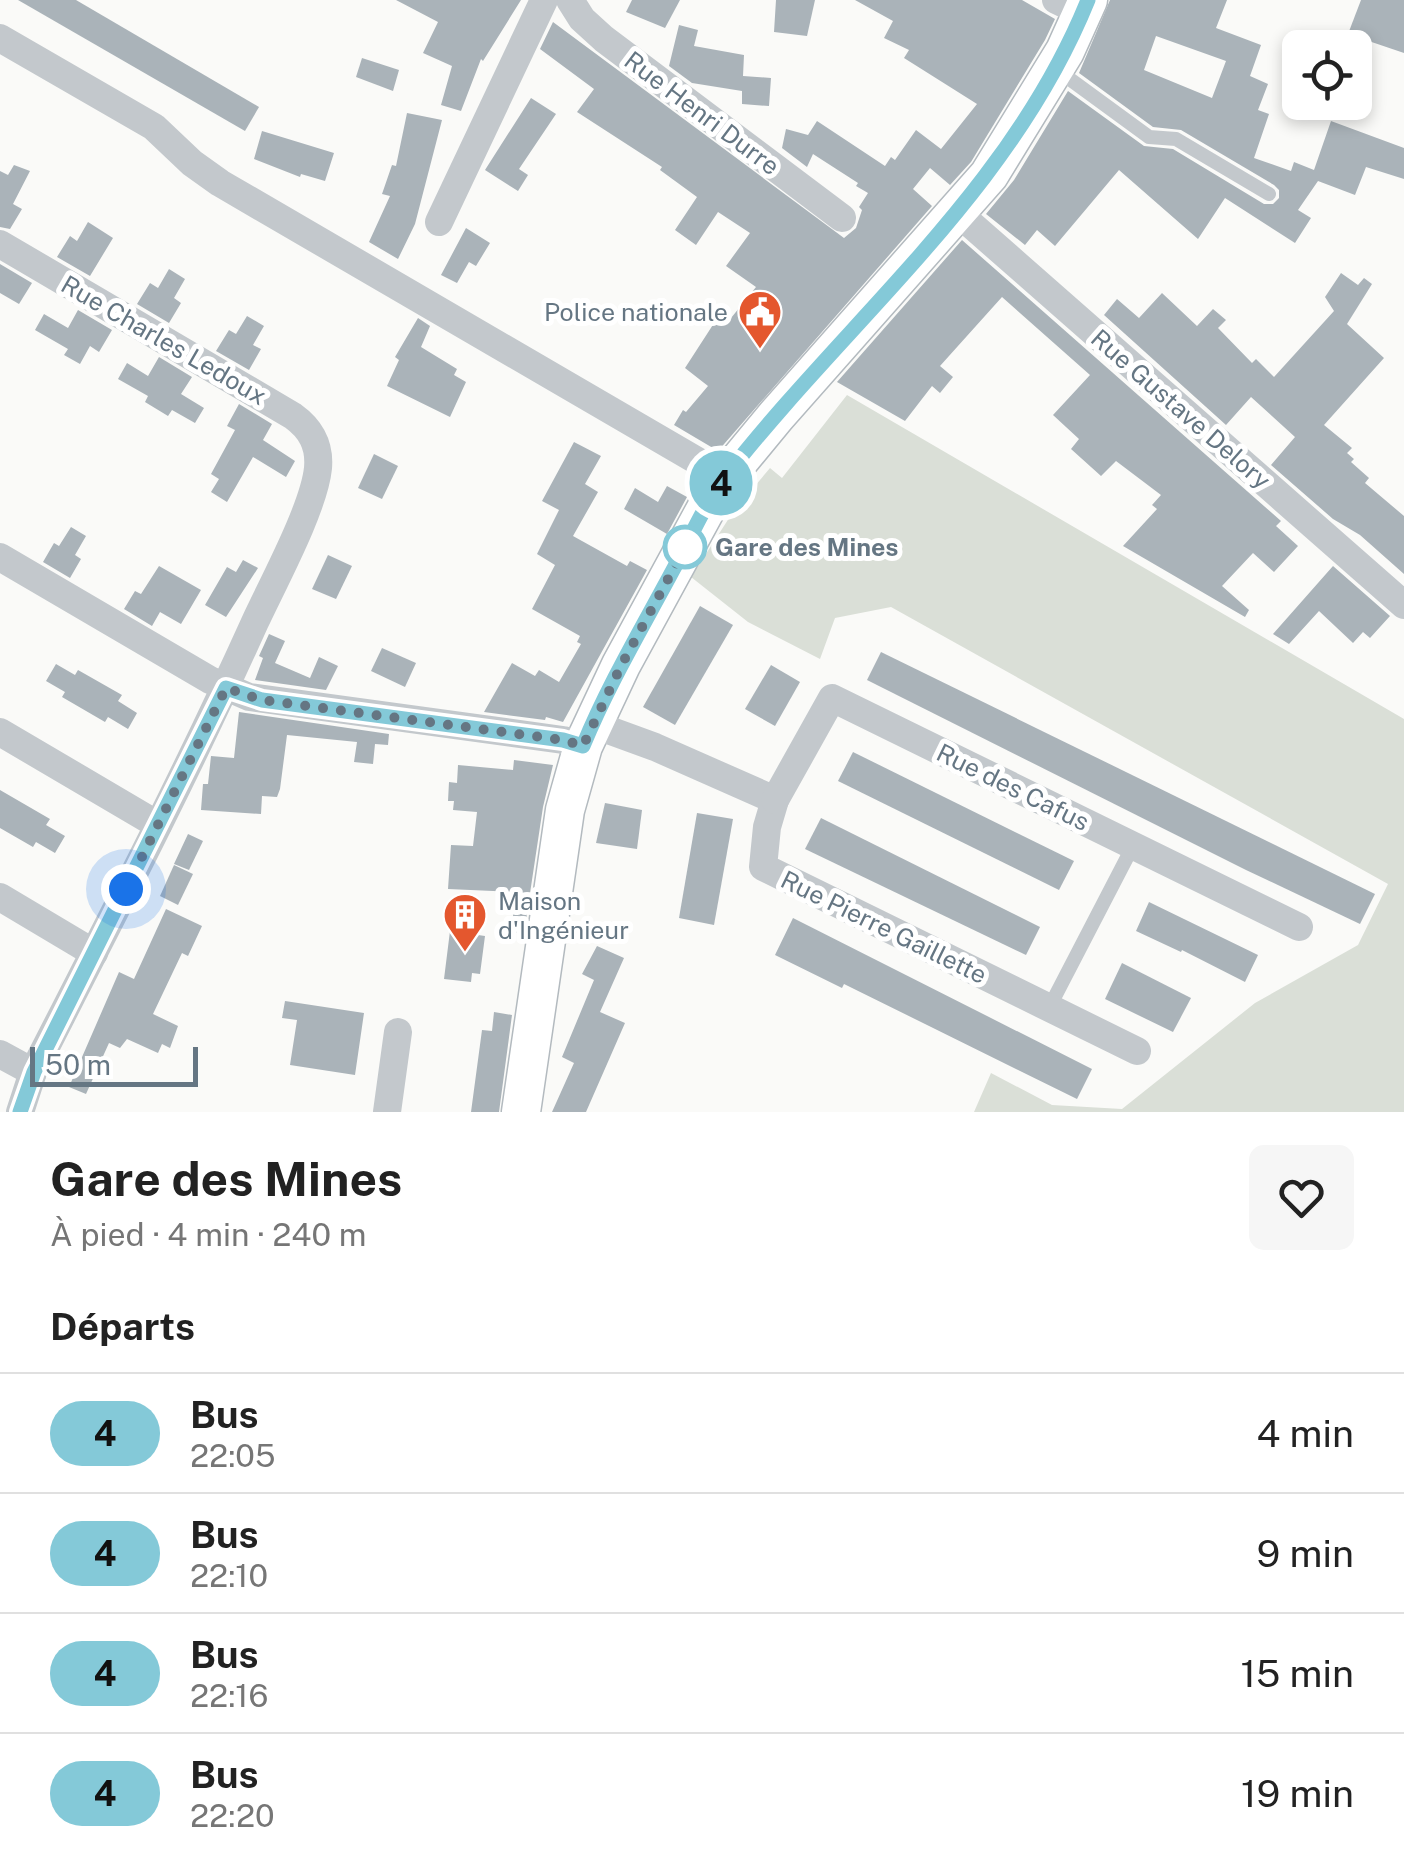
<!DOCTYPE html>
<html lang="fr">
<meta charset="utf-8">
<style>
:root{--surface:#fff;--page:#f6f6f6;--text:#222;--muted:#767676;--line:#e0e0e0}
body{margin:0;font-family:"Public Sans",sans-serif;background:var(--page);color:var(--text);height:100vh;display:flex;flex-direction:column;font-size:38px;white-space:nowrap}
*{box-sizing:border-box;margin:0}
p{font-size:32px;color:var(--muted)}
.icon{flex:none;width:55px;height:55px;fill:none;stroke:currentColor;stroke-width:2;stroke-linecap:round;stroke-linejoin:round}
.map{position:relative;height:1112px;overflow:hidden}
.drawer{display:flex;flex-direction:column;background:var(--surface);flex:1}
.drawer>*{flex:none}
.badge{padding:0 20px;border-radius:32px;font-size:35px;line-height:65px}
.tools{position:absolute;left:1282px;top:30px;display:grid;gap:20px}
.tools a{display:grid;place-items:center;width:90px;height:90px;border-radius:15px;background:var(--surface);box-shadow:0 5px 15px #0003;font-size:50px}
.scale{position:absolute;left:30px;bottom:25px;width:168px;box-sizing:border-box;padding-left:10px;border:5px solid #657683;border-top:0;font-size:28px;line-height:35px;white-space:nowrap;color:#657683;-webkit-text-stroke:8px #fff;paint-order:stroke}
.you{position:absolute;width:50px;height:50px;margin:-25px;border:8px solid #fff;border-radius:50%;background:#1a73e8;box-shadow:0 0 0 15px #1a73e833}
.map>.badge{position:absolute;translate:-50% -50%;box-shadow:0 0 0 5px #fff}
h2{padding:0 50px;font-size:38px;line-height:90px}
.round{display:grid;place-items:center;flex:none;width:105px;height:105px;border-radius:15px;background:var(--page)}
.headline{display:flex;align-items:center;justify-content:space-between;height:170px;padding:0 50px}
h1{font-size:48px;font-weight:700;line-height:75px}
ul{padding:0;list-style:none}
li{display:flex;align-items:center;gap:30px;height:120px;padding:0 50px;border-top:2px solid var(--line)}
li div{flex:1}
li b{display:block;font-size:38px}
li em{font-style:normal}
li .badge{min-width:110px;font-weight:700;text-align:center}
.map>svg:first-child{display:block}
</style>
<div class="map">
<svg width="1404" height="1112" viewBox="0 0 1404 1112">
<rect width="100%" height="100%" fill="#fafaf8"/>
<!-- green -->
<polygon fill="#dadfd7" points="847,395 1404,719 1404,1112 974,1112 991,1073 1052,1105 1122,1109 1255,1003 1358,945 1388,884 891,607 835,618 820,659 748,622 691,577 733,512 770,468 782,478"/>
<!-- building -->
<g fill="#aab3b9" fill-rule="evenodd">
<polygon points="18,0 76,0 259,107 245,131"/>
<polygon points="396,0 521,0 483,61 481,59 461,111 441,105 452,66 423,53 438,22"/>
<polygon points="632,0 680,0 665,28 626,12"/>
<polygon points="776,0 815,0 807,36 774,32"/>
<polygon points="855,0 1022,0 1055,19 1045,40 971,162 950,185 930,168 913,189 932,206 718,451 674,425 683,410 686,412 708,386 685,368 718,317 727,323 756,287 726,266 750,233 718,212 696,245 675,230 697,197 660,170 662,167 577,112 594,89 540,49 553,22 844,238 856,228 862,210 859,207 868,193 856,186 858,183 813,154 807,167 782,148 786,129 808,135 817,121 885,166 891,157 895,160 916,130 941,149 977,104 904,58 909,50 884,38 893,21"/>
<path d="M1110,0H1227L1216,28L1261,45L1250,76L1268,84L1258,110L1269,114L1254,158L1291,171L1294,162L1314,170L1331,121L1404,148V179L1366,167L1355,195L1318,181L1298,210L1311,218L1295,243L1225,198L1198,239L1119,170L1055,246L1037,230L1025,245L986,214L1014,180L1068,91L1144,146L1173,149L1264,204H1273L1279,198V190L1274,185L1181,130L1153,127L1079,73ZM1156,36L1226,61L1212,98L1144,70Z"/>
<polygon points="1361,0 1404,0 1404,53 1348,34"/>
<polygon points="679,25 698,30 694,46 744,55 743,76 771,78 769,106 742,104 742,91 692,83 669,66"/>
<polygon points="362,58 399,70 393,91 356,77"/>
<polygon points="531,98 556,114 519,169 528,175 518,191 485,170"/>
<polygon points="407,113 442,120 415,224 398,259 369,242 390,196 382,194 392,165 396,166"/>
<polygon points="262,131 334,153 325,181 301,174 300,177 254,159"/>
<polygon points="14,165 30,171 13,204 22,209 10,229 0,227 0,171 8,175"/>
<polygon points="88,222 113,238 90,276 57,257 70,236 77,241"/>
<polygon points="466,228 490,243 476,266 469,262 457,283 441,275"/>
<polygon points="962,240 1281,521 1276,526 1298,546 1274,572 1253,553 1222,586 1249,610 1245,617 1123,546 1157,509 1152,505 1161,495 1116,461 1101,476 1071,449 1079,439 1053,415 1090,375 1002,297 940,366 953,377 940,393 932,386 905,421 837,382"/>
<polygon points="0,264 32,283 19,304 0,293"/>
<polygon points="169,269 185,279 174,298 181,303 169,323 137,304 150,283 158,288"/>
<polygon points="1341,273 1358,285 1364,278 1372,284 1347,324 1384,358 1324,425 1352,448 1347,453 1354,459 1351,462 1369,478 1365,483 1404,516 1404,574 1360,535 1333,519 1271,465 1295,437 1251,397 1226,425 1104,315 1117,299 1139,318 1162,293 1197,326 1213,309 1226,320 1218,328 1252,363 1256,359 1274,377 1334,311 1325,297"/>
<polygon points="78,310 112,330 99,352 90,346 80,364 64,355 68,349 35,330 44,314 68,328"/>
<polygon points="247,316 264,326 253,345 261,349 249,370 216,351 229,330 236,334"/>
<polygon points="418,318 430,326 421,347 457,369 454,375 466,382 450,417 387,386 399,360 395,357"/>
<polygon points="159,357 192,377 181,394 204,408 195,423 172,410 168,416 145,402 148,396 118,379 127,363 148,376"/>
<polygon points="239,404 272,424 263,440 295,461 286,477 253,457 227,502 211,492 219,479 211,474 235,430 227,426"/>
<polygon points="574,442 601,456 585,484 598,492 573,536 627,566 630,561 647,570 563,722 546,717 545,720 484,712 512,663 535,676 539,670 559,682 581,644 577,642 580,636 532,609 555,565 537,554 559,510 542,501"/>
<polygon points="374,454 398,466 382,499 358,488"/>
<polygon points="667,486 687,497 667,534 624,509 635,488 658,502"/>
<polygon points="71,527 86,536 75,555 81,559 70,578 43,562 54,543 59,546"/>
<polygon points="328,555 352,566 336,599 312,589"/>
<polygon points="243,560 258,568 226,617 205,605 227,567 236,572"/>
<polygon points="159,566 201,590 181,624 160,612 152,626 124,609 135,591 141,594"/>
<polygon points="1333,566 1390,616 1370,638 1363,632 1353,643 1319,611 1289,644 1273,634"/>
<polygon points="700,606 733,625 675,725 643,707"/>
<polygon points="269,634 285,641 275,663 310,678 319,657 338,666 326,690 255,680 263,658 259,656"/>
<polygon points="382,648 416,663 405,687 371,671"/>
<polygon points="881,652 1375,894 1360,924 1246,870 867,680"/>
<polygon points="56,664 75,675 78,670 122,695 118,701 137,713 128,729 108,717 105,722 62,697 65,692 46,681"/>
<polygon points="771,665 800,682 775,726 745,709"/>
<polygon points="239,712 389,734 388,745 375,744 373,764 354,762 357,742 287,735 280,789 277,797 262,796 261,814 201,810 203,784 208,784 211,756 234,758"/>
<polygon points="853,752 1074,861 1059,890 838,781"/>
<polygon points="514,760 553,765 543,807 524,933 511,932 516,892 448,889 451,845 473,846 477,812 453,810 454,801 448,801 449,782 457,783 458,765 513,770"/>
<polygon points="0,790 50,819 46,825 65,836 55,853 36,842 33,847 0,828"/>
<polygon points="605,803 642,810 637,849 596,843"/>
<polygon points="697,813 733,819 714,925 679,918"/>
<polygon points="821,818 1040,927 1026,955 805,849"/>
<polygon points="188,834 203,841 189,870 174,864"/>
<polygon points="174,865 193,874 178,905 160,896"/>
<polygon points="1149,902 1258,955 1245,982 1182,950 1181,952 1136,931"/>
<polygon points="166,909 202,926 188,956 182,953 153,1014 178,1026 170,1048 162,1044 158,1053 127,1039 120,1048 109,1043 86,1094 69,1087 119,972 134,979"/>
<polygon points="793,918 1092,1069 1077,1099 844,984 842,988 775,955"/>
<polygon points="450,931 485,936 480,974 472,973 471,982 444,979"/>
<polygon points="597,946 624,958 600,1012 625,1023 586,1112 552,1112 574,1063 562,1057 594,980 582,974"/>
<polygon points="1122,963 1191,998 1173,1032 1105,999"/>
<polygon points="285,1001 364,1013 355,1075 290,1065 297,1020 282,1018"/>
<polygon points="494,1012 512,1015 499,1112 471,1112 482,1030 492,1031"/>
</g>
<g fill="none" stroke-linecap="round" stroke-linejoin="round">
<defs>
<polyline id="secondary" points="521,1112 565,810 583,746 621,665 719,485 776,416 989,175 1065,51 1088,0"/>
</defs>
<!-- secondary casing -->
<use href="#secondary" stroke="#b3babf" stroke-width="41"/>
<!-- lane -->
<g stroke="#c3c8cc" stroke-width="14">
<polyline points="1056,69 1149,137 1176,139 1269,194"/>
<polyline points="1049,1008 1133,846"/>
</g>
<!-- street -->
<g stroke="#c3c8cc" stroke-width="28">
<polyline points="570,0 582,19 604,39 842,218"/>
<polyline points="1056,0 1083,13"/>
<polyline points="0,38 154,127 192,163 220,183 725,477"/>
<polyline points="958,213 1404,605"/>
<polyline points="439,222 544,0"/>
<path d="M0,244L293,416C311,429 320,445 318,468C314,508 273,583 255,622C186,775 109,923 33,1072L20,1112"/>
<polyline points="0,557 210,680 249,697 563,740 583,746"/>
<polyline points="592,724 655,747 775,800 767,827 763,867 1137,1051"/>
<polyline points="0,732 158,825"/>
<polyline points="775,800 832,698 1299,927"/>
<polyline points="0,897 94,953"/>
<polyline points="0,1054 33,1072"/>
<polyline points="387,1112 398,1032"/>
</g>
<!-- secondary -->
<use href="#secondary" stroke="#fff" stroke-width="38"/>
</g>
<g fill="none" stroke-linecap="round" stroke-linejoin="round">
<defs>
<path id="line" d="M20,1112L34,1072L226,688L262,700L563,740L583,746C608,685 642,628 673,570C690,539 704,505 725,477C849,318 1011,191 1088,0"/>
</defs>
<!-- line casing -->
<use href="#line" stroke="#fff" stroke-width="22"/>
<!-- line -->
<use href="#line" stroke="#84c9d8" stroke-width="15"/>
<!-- walk -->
<polyline stroke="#657683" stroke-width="10" stroke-dasharray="0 18" points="126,889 226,688 262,700 563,740 583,746 621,666 687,544 685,547"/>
</g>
<!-- icons -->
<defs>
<symbol id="civic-pin" viewBox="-11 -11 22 30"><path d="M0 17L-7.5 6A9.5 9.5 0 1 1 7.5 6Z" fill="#e4572e" stroke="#fff"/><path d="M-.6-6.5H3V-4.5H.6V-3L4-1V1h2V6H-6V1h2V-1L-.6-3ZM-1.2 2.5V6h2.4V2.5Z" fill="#fff"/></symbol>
<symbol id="building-pin" viewBox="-11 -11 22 30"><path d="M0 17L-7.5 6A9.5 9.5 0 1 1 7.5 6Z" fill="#e4572e" stroke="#fff"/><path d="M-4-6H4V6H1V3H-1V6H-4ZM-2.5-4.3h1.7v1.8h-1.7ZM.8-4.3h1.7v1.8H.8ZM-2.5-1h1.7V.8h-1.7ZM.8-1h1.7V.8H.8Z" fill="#fff"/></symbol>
</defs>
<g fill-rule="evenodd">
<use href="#civic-pin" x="735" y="287" width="50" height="68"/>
<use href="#building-pin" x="440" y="890" width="50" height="68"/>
</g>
<!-- markers -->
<circle fill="#fff" stroke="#84c9d8" stroke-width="5" cx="685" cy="547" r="20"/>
<g text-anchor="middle" stroke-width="10" stroke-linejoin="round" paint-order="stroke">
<!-- street labels -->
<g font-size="25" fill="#657683" stroke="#fff">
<text transform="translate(702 113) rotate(37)" y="9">Rue Henri Durre</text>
<text transform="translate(164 340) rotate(30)" y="9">Rue Charles Ledoux</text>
<text transform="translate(1181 409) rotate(41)" y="9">Rue Gustave Delory</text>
<text transform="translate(1013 787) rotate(26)" y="9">Rue des Cafus</text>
<text transform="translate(884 927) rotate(26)" y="9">Rue Pierre Gaillette</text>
</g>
<!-- poi labels -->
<g font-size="25" fill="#657683" stroke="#fff" text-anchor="end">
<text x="728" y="321">Police nationale</text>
<text x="498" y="910" text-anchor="start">Maison<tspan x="498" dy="29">d'Ingénieur</tspan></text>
</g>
<!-- stop labels -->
<g font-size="25" font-weight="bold" fill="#657683" stroke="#fff" text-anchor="start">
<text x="715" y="556">Gare des Mines</text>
</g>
</g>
</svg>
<div class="tools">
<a><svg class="icon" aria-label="locate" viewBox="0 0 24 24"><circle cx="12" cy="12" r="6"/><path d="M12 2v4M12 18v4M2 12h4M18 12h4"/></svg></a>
</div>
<div class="scale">50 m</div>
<div class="you" style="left:126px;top:889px"></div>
<b class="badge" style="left:721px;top:483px;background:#84c9d8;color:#111">4</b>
</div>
<section class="drawer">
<div class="headline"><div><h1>Gare des Mines</h1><p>À pied · 4 min · 240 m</p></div><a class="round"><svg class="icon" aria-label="heart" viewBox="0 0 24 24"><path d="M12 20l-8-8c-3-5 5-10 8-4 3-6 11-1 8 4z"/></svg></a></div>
<h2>Départs</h2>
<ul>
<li><span class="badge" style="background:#84c9d8;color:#111">4</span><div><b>Bus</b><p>22:05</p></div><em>4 min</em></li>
<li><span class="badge" style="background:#84c9d8;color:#111">4</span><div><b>Bus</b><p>22:10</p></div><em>9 min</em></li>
<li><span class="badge" style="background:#84c9d8;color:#111">4</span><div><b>Bus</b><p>22:16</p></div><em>15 min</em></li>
<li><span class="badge" style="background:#84c9d8;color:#111">4</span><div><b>Bus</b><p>22:20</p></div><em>19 min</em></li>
</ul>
</section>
